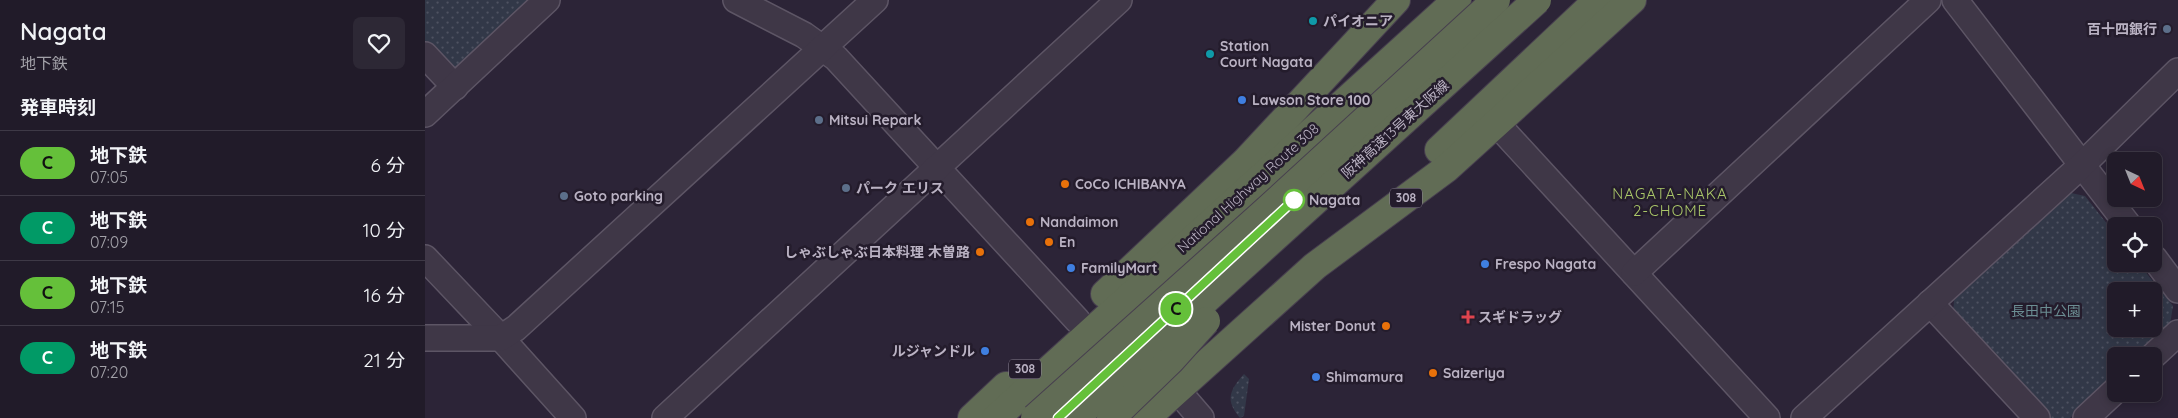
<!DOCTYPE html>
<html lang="ja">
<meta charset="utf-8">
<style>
:root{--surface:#211b29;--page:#2d2835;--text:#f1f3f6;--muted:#a2a1a8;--line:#3e3946}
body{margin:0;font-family:Quicksand,"Noto Sans JP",sans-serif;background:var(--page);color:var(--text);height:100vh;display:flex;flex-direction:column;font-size:19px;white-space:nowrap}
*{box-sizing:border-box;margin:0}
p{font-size:16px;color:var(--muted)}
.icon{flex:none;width:28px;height:28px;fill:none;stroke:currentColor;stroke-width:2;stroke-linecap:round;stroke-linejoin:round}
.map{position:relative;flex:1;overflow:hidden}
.panel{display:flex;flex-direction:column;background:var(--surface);width:425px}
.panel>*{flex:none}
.badge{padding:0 10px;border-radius:16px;font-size:18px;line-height:32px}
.needle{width:32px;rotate:137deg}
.tools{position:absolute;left:1682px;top:152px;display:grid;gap:10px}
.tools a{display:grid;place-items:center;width:55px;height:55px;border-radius:8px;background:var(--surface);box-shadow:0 2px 8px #0003,0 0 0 1px var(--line);font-size:25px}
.map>.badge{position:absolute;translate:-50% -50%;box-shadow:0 0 0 2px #fff}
h2{padding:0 20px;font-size:19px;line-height:45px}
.round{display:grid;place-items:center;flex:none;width:52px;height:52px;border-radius:8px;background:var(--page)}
.headline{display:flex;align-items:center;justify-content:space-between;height:85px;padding:0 20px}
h1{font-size:24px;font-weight:600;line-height:38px}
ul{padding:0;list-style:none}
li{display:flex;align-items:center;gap:15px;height:65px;padding:0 20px;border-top:1px solid var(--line)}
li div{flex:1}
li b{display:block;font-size:19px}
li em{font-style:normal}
li .badge{min-width:55px;font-weight:700;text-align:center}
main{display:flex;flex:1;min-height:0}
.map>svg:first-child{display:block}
</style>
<main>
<section class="panel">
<div class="headline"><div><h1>Nagata</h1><p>地下鉄</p></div><a class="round"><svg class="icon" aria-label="heart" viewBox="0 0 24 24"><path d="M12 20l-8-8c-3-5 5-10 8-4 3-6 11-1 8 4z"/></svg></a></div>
<h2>発車時刻</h2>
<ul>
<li><span class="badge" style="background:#65c03a;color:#111">C</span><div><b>地下鉄</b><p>07:05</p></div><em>6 分</em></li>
<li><span class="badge" style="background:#019a66;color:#fff">C</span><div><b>地下鉄</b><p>07:09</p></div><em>10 分</em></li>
<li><span class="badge" style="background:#65c03a;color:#111">C</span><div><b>地下鉄</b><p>07:15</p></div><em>16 分</em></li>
<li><span class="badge" style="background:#019a66;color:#fff">C</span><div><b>地下鉄</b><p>07:20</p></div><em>21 分</em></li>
</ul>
</section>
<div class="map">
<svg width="1753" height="418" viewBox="0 0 1753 418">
<defs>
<pattern id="green-dots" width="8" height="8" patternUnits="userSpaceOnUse" patternTransform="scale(1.25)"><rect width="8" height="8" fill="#323848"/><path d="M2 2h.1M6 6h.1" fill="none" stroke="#4e5261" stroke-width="1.8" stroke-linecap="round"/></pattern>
</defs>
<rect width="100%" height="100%" fill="#2c2437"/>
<!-- green -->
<g fill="url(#green-dots)" fill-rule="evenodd">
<polygon points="0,0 113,0 40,70 26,69 0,41"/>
<path d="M1646,193L1660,196L1691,235V264H1714L1748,306L1745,324L1711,356H1691V375L1645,418H1626L1528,316L1529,300ZM1691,291H1729V329H1691Z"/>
<path d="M819,374L824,379L819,416L815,418C800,400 804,391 819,374Z"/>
</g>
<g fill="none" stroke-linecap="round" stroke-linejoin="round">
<defs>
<g id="minor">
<polyline points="311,0 379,35 411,58 652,320"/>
<polyline points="1530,0 1704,226"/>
<polyline points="0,55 30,87"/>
<polyline points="0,114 122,0"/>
<polyline points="1071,123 1342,418"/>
<polyline points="0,258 76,338 148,418"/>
<polyline points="1729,258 1753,290"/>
<polyline points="1209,273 1503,0"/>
<polyline points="1505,303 1612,418"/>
<polyline points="0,338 76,338 91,328 450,0"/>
<polyline points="1728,356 1753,333"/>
<polyline points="738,374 776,418"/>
<polyline points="240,418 694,0"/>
<polyline points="1379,418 1657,165 1753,71"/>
<polyline points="1661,418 1691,390"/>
</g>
<g id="highway">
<polyline points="1014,150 1173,0"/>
<polyline points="680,294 820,162 971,0"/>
<polyline points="547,418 581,386"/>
<polyline points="571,418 1032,0"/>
<polyline points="721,418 890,266 1022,168 1207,0"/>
</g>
</defs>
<!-- minor casing -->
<use href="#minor" stroke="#5d5565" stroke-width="28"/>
<!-- highway casing -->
<use href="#highway" stroke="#473f4f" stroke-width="30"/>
<!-- minor -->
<use href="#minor" stroke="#3f3747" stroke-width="25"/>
<!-- highway -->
<use href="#highway" stroke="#616c55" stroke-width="28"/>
<defs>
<g id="highway-bridge">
<polyline points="610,418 841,211 1071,0"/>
<polyline points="650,418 1112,0"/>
<polyline points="686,418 746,360 781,321"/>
</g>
</defs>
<!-- highway-bridge casing -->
<use href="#highway-bridge" stroke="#473f4f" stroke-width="30" stroke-linecap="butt"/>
<!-- highway-bridge -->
<use href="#highway-bridge" stroke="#616c55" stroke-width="28"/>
</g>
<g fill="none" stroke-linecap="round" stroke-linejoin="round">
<defs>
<polyline id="line" points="633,418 869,200"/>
</defs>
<!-- line casing -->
<use href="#line" stroke="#fff" stroke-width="11"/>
<!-- line -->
<use href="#line" stroke="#65c03a" stroke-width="8"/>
</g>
<!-- markers -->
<g fill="#0f9aa8" stroke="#241c2c" stroke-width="2">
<circle cx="888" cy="21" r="5"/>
<circle cx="785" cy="54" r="5"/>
</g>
<g fill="#5c6f8a" stroke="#241c2c" stroke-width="2">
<circle cx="1742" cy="29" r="5"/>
<circle cx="394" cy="120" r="5"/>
<circle cx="421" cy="188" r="5"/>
<circle cx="139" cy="196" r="5"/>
</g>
<g fill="#3f7fe0" stroke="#241c2c" stroke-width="2">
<circle cx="817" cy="100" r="5"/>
<circle cx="1060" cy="264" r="5"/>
<circle cx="646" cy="268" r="5"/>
<circle cx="560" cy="351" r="5"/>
<circle cx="891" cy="377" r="5"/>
</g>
<g fill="#e8710a" stroke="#241c2c" stroke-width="2">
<circle cx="640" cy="184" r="5"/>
<circle cx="605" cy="222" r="5"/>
<circle cx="624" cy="242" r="5"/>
<circle cx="555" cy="252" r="5"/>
<circle cx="961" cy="326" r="5"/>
<circle cx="1008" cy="373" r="5"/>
</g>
<circle fill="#fff" stroke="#65c03a" stroke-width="2.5" cx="869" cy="200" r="10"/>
<path fill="#e0444e" stroke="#241c2c" stroke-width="2" d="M1040.5 309.5h5v5h5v5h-5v5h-5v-5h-5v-5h5z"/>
<g text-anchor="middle" stroke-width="5" stroke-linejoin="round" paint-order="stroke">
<!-- shield labels -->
<g fill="#241c2c" stroke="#8d8596" stroke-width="1">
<rect x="965" y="188.5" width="32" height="19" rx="4"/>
<rect x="584" y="359.5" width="32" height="19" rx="4"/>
</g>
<g font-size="12" font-weight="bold" fill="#bab2c3">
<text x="981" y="202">308</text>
<text x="600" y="373">308</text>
</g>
<!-- poi labels -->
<g font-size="14" font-weight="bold" fill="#bab2c3" stroke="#241c2c" text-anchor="start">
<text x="898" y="26">パイオニア</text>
<text x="1732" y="34" text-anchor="end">百十四銀行</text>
<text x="795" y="51">Station<tspan x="795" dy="16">Court Nagata</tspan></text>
<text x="827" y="105">Lawson Store 100</text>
<text x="404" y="125">Mitsui Repark</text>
<text x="650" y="189">CoCo ICHIBANYA</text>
<text x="431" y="193">パーク エリス</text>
<text x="149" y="201">Goto parking</text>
<text x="615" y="227">Nandaimon</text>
<text x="634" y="247">En</text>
<text x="545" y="257" text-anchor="end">しゃぶしゃぶ日本料理 木曽路</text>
<text x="1070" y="269">Frespo Nagata</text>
<text x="656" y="273">FamilyMart</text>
<text x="1053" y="322">スギドラッグ</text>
<text x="951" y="331" text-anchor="end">Mister Donut</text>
<text x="550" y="356" text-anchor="end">ルジャンドル</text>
<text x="1018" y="378">Saizeriya</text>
<text x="901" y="382">Shimamura</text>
</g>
<!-- street labels -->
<g font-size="14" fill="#bab2c3" stroke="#241c2c">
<text transform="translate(970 129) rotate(-42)" y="5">阪神高速13号東大阪線</text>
<text transform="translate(823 188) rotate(-42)" y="5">National Highway Route 308</text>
</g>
<!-- stop labels -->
<g font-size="14" font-weight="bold" fill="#bab2c3" stroke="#241c2c" text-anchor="start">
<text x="884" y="205">Nagata</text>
</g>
<!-- park labels -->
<g font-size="14" fill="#6b8d92" stroke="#241c2c">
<text x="1621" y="316">長田中公園</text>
</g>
<!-- neighbourhood labels -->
<g font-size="15" letter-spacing="1" fill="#aac769" stroke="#241c2c">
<text x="1245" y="199">NAGATA-NAKA<tspan x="1245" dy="17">2-CHOME</tspan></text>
</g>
</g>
</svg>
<div class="tools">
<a><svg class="needle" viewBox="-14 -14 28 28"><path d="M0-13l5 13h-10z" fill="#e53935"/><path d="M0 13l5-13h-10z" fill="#a2a1a8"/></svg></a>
<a><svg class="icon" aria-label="locate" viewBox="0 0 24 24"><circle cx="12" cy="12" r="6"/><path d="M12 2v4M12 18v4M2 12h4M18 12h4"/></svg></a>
<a>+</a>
<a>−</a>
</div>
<b class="badge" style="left:751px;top:309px;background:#65c03a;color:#111">C</b>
</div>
</main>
